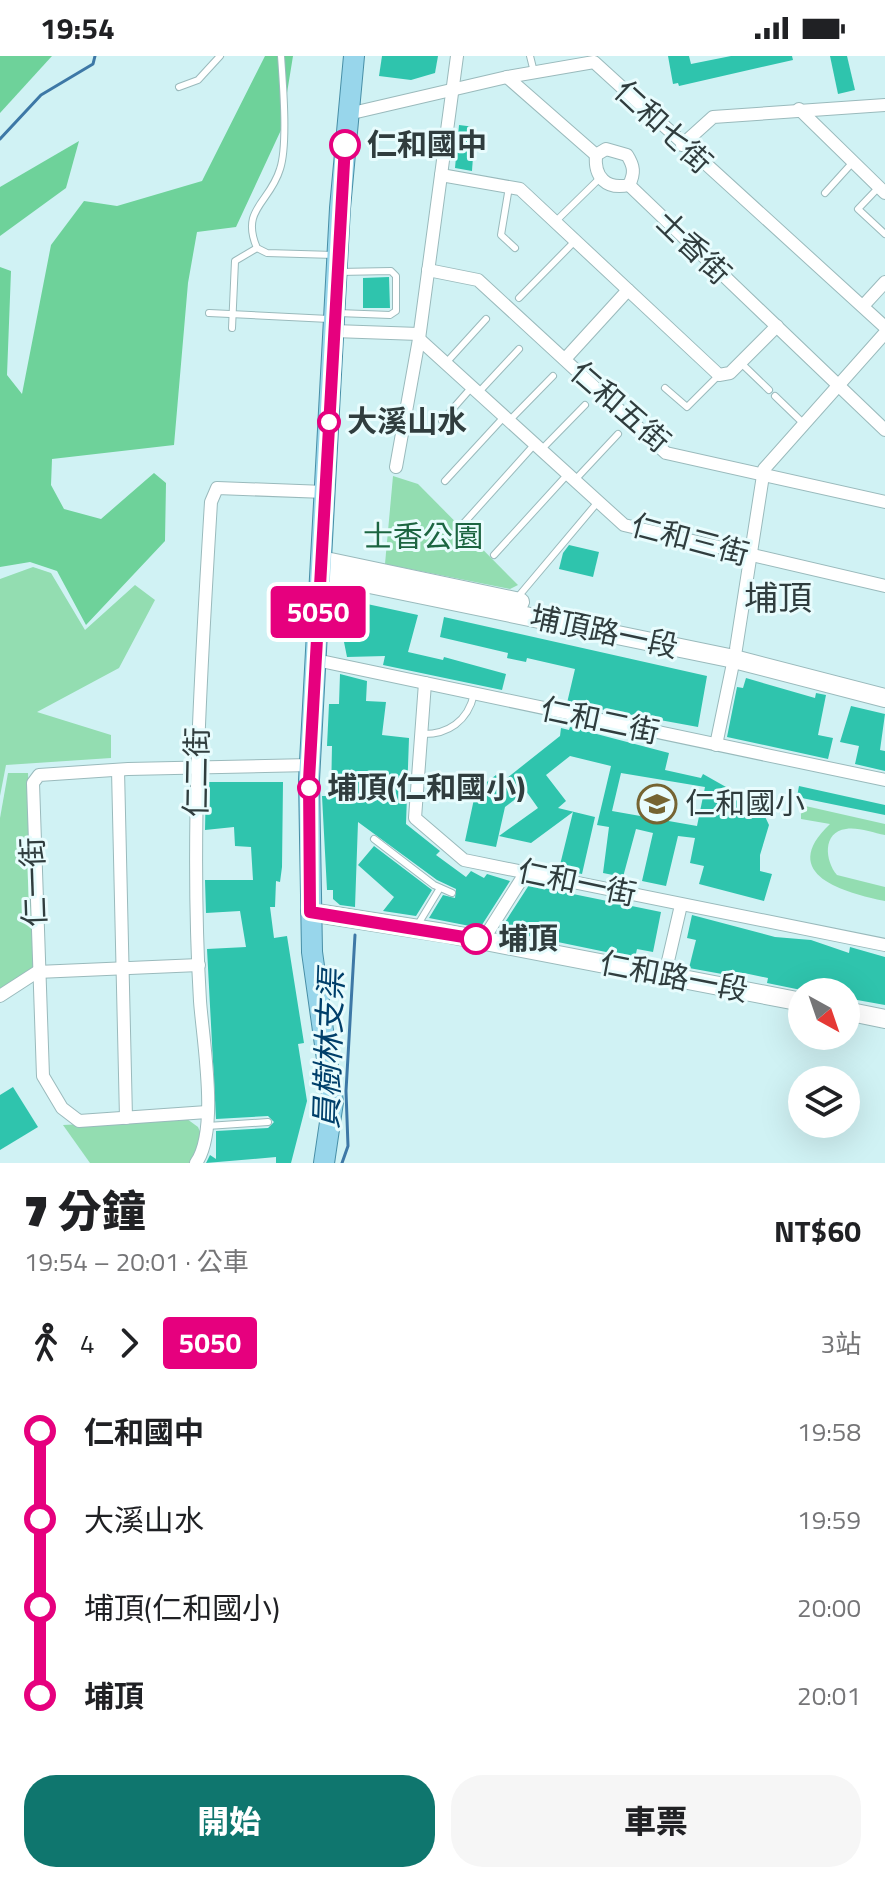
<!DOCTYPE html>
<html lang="zh-TW">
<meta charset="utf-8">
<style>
:root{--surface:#fff;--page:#f6f6f6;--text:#202124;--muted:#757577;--accent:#0f766e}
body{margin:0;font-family:"Titillium Web","Noto Sans TC",sans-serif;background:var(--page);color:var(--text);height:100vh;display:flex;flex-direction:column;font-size:30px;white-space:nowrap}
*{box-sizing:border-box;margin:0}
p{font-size:26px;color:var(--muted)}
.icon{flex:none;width:44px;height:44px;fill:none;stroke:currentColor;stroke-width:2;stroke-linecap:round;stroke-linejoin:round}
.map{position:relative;height:1107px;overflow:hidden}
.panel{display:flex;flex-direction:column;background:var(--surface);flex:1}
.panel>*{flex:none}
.badge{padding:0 16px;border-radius:6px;font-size:28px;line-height:52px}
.needle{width:52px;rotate:140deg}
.buttons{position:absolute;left:788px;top:922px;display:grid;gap:16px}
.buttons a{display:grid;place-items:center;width:72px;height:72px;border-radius:50%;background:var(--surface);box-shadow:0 8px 32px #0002;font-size:40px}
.map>.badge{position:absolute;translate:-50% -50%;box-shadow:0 0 0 4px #fff}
.legs{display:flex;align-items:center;gap:12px;height:88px;padding:0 24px;font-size:26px}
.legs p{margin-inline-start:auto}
.overview{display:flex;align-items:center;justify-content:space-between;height:136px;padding:0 24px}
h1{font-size:44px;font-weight:800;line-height:60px}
.action{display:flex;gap:16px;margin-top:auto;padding:16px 24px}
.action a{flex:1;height:92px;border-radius:32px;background:var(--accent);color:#fff;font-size:32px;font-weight:800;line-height:92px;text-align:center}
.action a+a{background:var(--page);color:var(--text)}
ul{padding:0 24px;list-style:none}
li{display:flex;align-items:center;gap:28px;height:88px;font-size:30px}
li i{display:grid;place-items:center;width:12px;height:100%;margin:0 10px;background:currentColor}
li i::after{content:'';width:20px;height:20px;margin:-10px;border:6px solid;border-radius:50%;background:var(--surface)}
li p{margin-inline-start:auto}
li:first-child i{background:linear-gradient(#0000 50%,currentColor 0)}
li:last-child i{background:linear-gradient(currentColor 50%,#0000 0)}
.status{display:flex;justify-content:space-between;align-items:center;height:56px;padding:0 40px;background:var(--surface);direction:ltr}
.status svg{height:22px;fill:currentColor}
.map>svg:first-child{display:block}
</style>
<div class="status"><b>19:54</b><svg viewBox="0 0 49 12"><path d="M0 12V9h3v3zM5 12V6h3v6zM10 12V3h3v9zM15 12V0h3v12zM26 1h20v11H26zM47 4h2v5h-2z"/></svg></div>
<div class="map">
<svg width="885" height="1107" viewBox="0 0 885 1107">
<rect width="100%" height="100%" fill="#d0f2f4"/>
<!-- green -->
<g fill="#93ddb1">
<polygon points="393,420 418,428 518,529 510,533 385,508"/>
<polygon points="33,511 51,517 85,574 135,529 155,544 119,612 37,656 111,679 111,702 6,709 0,740 0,523"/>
<polygon points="8,717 28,717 36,915 0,938 0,762"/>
<path d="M801,749L885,768V779C873,777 858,771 846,773C822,776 825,805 837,819L885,831V845C846,837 776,819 830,768L801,763Z"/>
<polygon points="187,1063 198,1071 202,1080 190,1107 90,1107 63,1069"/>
</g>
<!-- forest -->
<g fill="#6ed29a">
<polygon points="0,0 52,0 0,57"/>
<polygon points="265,0 293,0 281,74 236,171 197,176 188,227 174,389 52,403 51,429 64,453 101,463 154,417 166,427 165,485 86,569 57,515 30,506 0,511 0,211 11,215 7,319 22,338 51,189 84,145 117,150 202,125"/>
<polygon points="79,85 66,132 0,180 0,131"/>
</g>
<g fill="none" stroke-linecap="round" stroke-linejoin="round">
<!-- stream -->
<g stroke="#3d78a6" stroke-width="3">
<polyline points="0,83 41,39 93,8 95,0"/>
<polyline points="342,1107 348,1090 346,1035 355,879"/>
</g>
</g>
<!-- building -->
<g fill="#2fc4ad" fill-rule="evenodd">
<polygon points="382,0 438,0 435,17 411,24 379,20"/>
<polygon points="668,0 689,0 691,8 731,0 792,0 793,4 679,30 678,27 673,28"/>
<polygon points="830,0 847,0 855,34 838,38"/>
<polygon points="459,69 475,71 472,115 455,112"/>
<polygon points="389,221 390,252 363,252 363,222"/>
<polygon points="569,489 599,496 593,521 559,513 563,497"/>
<polygon points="344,543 418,559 408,596 443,604 444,601 506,618 502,634 383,609 385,600 347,601 341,571 337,571 337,552"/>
<polygon points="444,561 707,620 698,671 567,647 575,613 527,602 526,606 507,602 508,597 440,581"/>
<polygon points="340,618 367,625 366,645 386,646 382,679 409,682 406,768 440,795 436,799 466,821 471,815 484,822 487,818 510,825 480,872 429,862 443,839 455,842 456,833 437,824 358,766 355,851 340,849 333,843 333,834 327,834 322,740 331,740 332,690 327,690 329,648 339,648"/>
<polygon points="746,622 815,642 816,637 826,639 818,679 833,682 828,703 727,681 737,631 743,632"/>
<polygon points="851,650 885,658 880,694 885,695 885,715 855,708 859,690 840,686"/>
<path d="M570,671L669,697L665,714L701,722L703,718L726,731L722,741L760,750L769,769L760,799V815L772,818L764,845L699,828L704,810L690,807L695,782L678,780L666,830L642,825L653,777L636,773L623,821L603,817L609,771L597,769L611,710L570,700L546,719L566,745L558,752L595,761L582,818L559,813L573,756L531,787L499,780L538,752L526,735L505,751L496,791L465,785L474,743L480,742L479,732L496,719L502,726L560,680L561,672L569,674ZM621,717L705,731L697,770L612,755Z"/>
<polygon points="206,726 283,726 282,811 280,826 276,825 275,851 270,851 274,882 287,880 304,987 298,988 307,1045 291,1107 276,1107 276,1101 206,1107 210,1099 216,1103 216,1075 268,1072 274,1066 268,1060 216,1063 207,893 246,891 240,855 206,857 205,824 253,824 251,791 235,790 234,771 205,774"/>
<polygon points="799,730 885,749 885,759 797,741"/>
<polygon points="374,790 432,834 416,860 383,855 394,841 358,809"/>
<polygon points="529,829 661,856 653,896 637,893 635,902 500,874"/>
<polygon points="692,859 775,881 811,884 849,897 850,891 885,901 885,949 846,942 846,936 811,936 767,927 768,922 744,917 722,918 689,912 696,884 687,882"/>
<polygon points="13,1031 38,1071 0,1094 0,1039"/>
</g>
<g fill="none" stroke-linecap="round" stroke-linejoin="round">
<defs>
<g id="lane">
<path d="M281,0C283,28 288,89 280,113C270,147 240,153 257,192L267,197L334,199"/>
<polyline points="530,0 534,16"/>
<polyline points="179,31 198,24 220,0"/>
<polyline points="509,131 501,179 515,192"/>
<polyline points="879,131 858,153 885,178"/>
<polyline points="825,137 853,106"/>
<polyline points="555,166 600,122"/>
<polyline points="519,242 575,185"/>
<polyline points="209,257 329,263"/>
<polyline points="338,257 390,259 396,255 396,220 391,215 339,216"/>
<polyline points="232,272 235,205 257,192"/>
<polyline points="741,307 769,334"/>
<polyline points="445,308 486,263"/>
<polyline points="665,332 687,351 719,319"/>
<polyline points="478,337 519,293"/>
<polyline points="775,340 803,367"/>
<polyline points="442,365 471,332"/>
<polyline points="508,366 553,320"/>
<polyline points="540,395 585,349"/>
<polyline points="445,425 503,362"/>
<polyline points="574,425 618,378"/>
<polyline points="463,468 534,389"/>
<polyline points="494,499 567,419"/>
<polyline points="517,542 597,447"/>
<path d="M421,678C448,679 468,665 474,638"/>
<polyline points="374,783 434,829 452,837"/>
<polyline points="417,870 440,832"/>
<polyline points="207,1070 268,1066"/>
</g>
<g id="street">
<polyline points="507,21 596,99"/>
<polyline points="799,53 885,137"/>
<polyline points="348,58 507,21 594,6 885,271"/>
<polyline points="682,89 713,61 885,49"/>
<path d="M596,99L606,93L627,99C634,110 635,117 629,129"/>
<path d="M596,99C594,121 606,134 629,129"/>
<polyline points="441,119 520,133 719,319 730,317 777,270"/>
<polyline points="629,129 885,374"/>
<polyline points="428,214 478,224 666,397 885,446"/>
<polyline points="863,250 885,226"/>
<polyline points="334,275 419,278"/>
<polyline points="419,283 624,469 885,530"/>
<polyline points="565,303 628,234"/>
<polyline points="396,411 419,283 457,0"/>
<polyline points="316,604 885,724"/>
<polyline points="425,627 415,762 464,804 885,889"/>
<polyline points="716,689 736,593 764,413 885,277"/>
<polyline points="118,714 126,1062"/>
<polyline points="483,884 526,816"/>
<polyline points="665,918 681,849"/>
<polyline points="0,940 37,916 199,909"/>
<polyline points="207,1056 79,1065 62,1052 43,1020 33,727 39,719 128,713 310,709"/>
<path d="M196,1107C219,1074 203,986 200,945C190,778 201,613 211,446L217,432L325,436"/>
</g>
<g id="secondary">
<polyline points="321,504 520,546"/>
<polyline points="321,518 734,603 885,642"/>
<polyline points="310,856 444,877 802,946"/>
<polyline points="846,955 885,963"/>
</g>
<polyline id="primary" points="324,1107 333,1046 312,896 309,724 340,152 354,0"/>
</defs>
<!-- lane casing -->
<use href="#lane" stroke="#9ababc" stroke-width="8"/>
<!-- street casing -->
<use href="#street" stroke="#9ababc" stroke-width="14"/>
<!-- secondary casing -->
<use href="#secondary" stroke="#9ababc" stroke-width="20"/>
<!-- primary casing -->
<use href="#primary" stroke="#478ea6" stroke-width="22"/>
<!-- lane -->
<use href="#lane" stroke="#fff" stroke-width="6"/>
<!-- street -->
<use href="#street" stroke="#fff" stroke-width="12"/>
<!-- secondary -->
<use href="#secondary" stroke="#fff" stroke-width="18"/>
<!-- primary -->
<use href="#primary" stroke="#98d6eb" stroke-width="20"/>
</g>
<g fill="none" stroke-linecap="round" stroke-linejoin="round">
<defs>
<polyline id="line-1" points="345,89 309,724 310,856 476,883"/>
</defs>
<!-- line-1 casing -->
<use href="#line-1" stroke="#fff" stroke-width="18"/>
<!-- line-1 -->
<use href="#line-1" stroke="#e6007e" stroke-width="12"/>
</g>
<!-- icons -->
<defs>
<symbol id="school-ring" viewBox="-11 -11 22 22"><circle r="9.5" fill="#e8fcfd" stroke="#766432" stroke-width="1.5"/><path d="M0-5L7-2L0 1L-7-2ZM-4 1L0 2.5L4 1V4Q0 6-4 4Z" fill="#766432"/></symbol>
</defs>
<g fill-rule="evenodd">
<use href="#school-ring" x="635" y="726" width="44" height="44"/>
</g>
<!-- markers -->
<g fill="#fff" stroke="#e6007e" stroke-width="4">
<circle cx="345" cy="89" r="14"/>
<circle cx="329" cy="366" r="10"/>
<circle cx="309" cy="732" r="10"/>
<circle cx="476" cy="883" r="14"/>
</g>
<g text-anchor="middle" stroke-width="6" stroke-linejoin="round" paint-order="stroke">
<!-- street labels -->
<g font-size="30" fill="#303d3e" stroke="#e8fcfd">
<text transform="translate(663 71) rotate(43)" y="10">仁和七街</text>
<text transform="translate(693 192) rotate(44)" y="10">士香街</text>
<text transform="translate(620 351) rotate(41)" y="10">仁和五街</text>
<text transform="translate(690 484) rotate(15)" y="10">仁和三街</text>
<text transform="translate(604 576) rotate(12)" y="10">埔頂路一段</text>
<text transform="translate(600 665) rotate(12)" y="10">仁和二街</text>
<text transform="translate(197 716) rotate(-89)" y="10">仁二街</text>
<text transform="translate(34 826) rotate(-92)" y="10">仁一街</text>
<text transform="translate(577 827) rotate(12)" y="10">仁和一街</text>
<text transform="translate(674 921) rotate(11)" y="10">仁和路一段</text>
</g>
<!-- stop labels -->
<g font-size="30" font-weight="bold" fill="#303d3e" stroke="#e8fcfd" text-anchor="start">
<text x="367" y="99">仁和國中</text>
<text x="347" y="376">大溪山水</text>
<text x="327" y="742">埔頂(仁和國小)</text>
<text x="498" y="893">埔頂</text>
</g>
<!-- park labels -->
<g font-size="30" fill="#1c6541" stroke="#e8fcfd">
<text x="423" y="491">士香公園</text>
</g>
<!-- poi labels -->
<g font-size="30" fill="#303d3e" stroke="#e8fcfd" text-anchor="start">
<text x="685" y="758">仁和國小</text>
</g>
<!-- water labels -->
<g font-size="32" font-style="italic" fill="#003f6a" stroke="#e8fcfd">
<text transform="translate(329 993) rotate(-88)" y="11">員樹林支渠</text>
</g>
<!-- quarter labels -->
<g font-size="34" fill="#303d3e" stroke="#e8fcfd">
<text x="778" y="554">埔頂</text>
</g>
</g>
</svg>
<div class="buttons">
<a><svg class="needle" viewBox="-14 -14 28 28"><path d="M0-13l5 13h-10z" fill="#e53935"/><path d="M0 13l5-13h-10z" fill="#757577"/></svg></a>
<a><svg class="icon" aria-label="layers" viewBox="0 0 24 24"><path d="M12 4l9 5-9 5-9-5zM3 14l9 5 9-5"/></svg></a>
</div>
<b class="badge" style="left:318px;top:556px;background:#e6007e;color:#fff">5050</b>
</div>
<section class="panel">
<div class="overview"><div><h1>7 分鐘</h1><p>19:54 – 20:01 · 公車</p></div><b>NT$60</b></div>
<div class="legs"><svg class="icon" aria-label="walk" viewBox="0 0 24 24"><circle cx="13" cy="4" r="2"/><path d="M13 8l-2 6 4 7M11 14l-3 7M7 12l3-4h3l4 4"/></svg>4<svg class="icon" aria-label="forward" viewBox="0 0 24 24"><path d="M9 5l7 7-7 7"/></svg><b class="badge" style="background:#e6007e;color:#fff">5050</b><p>3站</p></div>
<ul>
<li><i style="color:#e6007e"></i><b>仁和國中</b><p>19:58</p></li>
<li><i style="color:#e6007e"></i><span>大溪山水</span><p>19:59</p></li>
<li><i style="color:#e6007e"></i><span>埔頂(仁和國小)</span><p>20:00</p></li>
<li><i style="color:#e6007e"></i><b>埔頂</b><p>20:01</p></li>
</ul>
<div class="action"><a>開始</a><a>車票</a></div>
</section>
